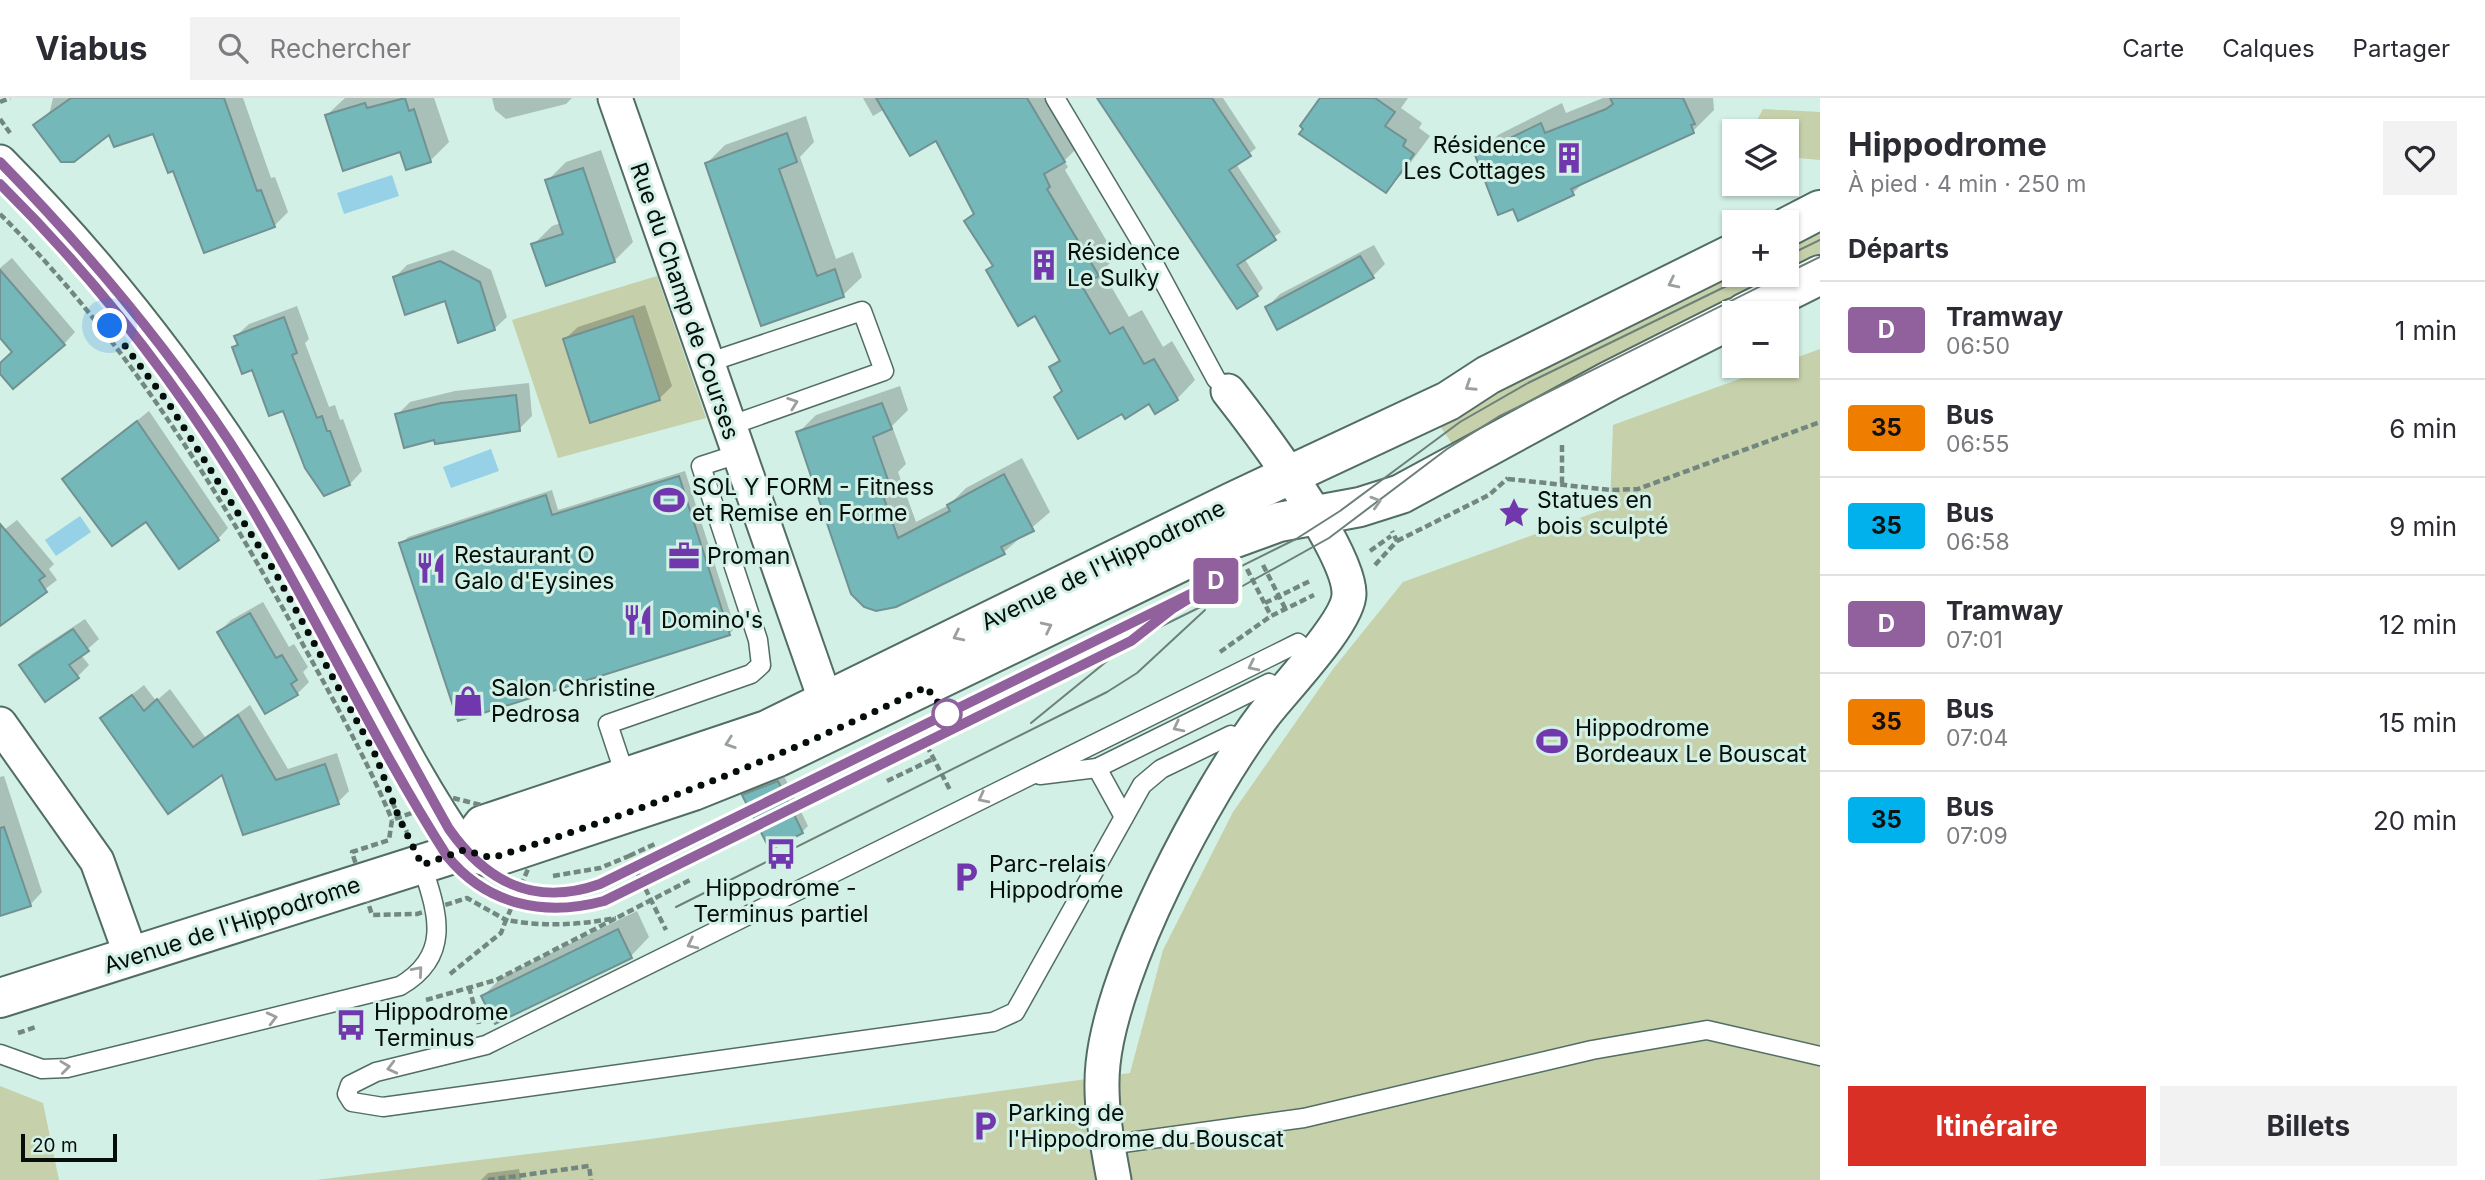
<!DOCTYPE html>
<html lang="fr">
<meta charset="utf-8">
<style>
:root{--surface:#fff;--page:#f2f2f3;--text:#2b2b33;--muted:#7c7c81;--line:#e1e1e2;--accent:#d93025}
body{margin:0;font-family:Inter,sans-serif;background:var(--page);color:var(--text);height:100vh;display:flex;flex-direction:column;font-size:26px;white-space:nowrap}
*{box-sizing:border-box;margin:0}
p{font-size:23px;color:var(--muted)}
.icon{flex:none;width:38px;height:38px;fill:none;stroke:currentColor;stroke-width:2;stroke-linecap:round;stroke-linejoin:round}
.map{position:relative;flex:1;overflow:hidden}
.sheet{display:flex;flex-direction:column;background:var(--surface);width:665px}
.sheet>*{flex:none}
.badge{padding:0 14px;border-radius:5px;font-size:24px;line-height:46px}
.controls{position:absolute;left:1722px;top:21px;display:grid;gap:14px}
.controls a{display:grid;place-items:center;width:77px;height:77px;border-radius:0px;background:var(--surface);box-shadow:0 2px 5px #0004;font-size:35px}
.scale{position:absolute;left:21px;bottom:18px;width:96px;box-sizing:border-box;padding-left:7px;border:4px solid #050e0b;border-top:0;font-size:19px;line-height:24px;white-space:nowrap;color:#050e0b;-webkit-text-stroke:5px #d2f0e5;paint-order:stroke}
.you{position:absolute;width:35px;height:35px;margin:-18px;border:5px solid #fff;border-radius:50%;background:#1a73e8;box-shadow:0 0 0 10px #1a73e833}
.map>.badge{position:absolute;translate:-50% -50%;box-shadow:0 0 0 4px #fff}
h2{padding:0 28px;font-size:26px;line-height:63px}
.round{display:grid;place-items:center;flex:none;width:74px;height:74px;border-radius:0px;background:var(--page)}
.head{display:flex;align-items:center;justify-content:space-between;height:119px;padding:0 28px}
h1{font-size:33px;font-weight:700;line-height:52px}
.button{display:flex;gap:14px;margin-top:auto;padding:14px 28px}
.button a{flex:1;height:80px;border-radius:0px;background:var(--accent);color:#fff;font-size:28px;font-weight:700;line-height:80px;text-align:center}
.button a+a{background:var(--page);color:var(--text)}
ul{padding:0;list-style:none}
li{display:flex;align-items:center;gap:21px;height:98px;padding:0 28px;border-top:2px solid var(--line)}
li div{flex:1}
li b{display:block;font-size:26px}
li em{font-style:normal}
li .badge{min-width:77px;font-weight:700;text-align:center}
header{display:flex;align-items:center;gap:42px;box-sizing:border-box;height:98px;padding:0 35px;background:var(--surface);border-bottom:2px solid var(--line)}
header strong{font-size:33px}
nav{display:flex;gap:38px;margin-inline-start:auto;font-size:24px}
.search{width:490px;height:63px;background:var(--page);display:flex;align-items:center;gap:18px;box-sizing:border-box;padding:0 24px;border-radius:0px;color:var(--muted);font-size:26px}
main{display:flex;flex:1;min-height:0}
.map>svg:first-child{display:block}
</style>
<header>
<strong>Viabus</strong>
<div class="search"><svg class="icon" aria-label="search" viewBox="0 0 24 24"><circle cx="10" cy="10" r="6"/><path d="M15 15l6 6"/></svg>Rechercher</div>
<nav><a>Carte</a><a>Calques</a><a>Partager</a></nav>
</header>
<main>
<div class="map">
<svg width="1820" height="1082" viewBox="0 0 1820 1082">
<rect width="100%" height="100%" fill="#d2f0e5"/>
<!-- green -->
<g fill="#c6d0aa">
<polygon points="1763,11 1820,14 1820,62 1787,59 1787,33 1751,33"/>
<polygon points="1820,131 1820,166 1457,353 1440,328 1566,257 1734,174 1734,177 1787,177 1787,148"/>
<polygon points="657,178 706,320 558,360 512,222"/>
<polygon points="1820,251 1820,1082 316,1082 643,1042 1130,975 1163,852 1233,714 1333,571 1403,484 1610,409 1613,327 1775,268 1787,268 1787,263"/>
<polygon points="0,988 43,1005 59,1082 0,1082"/>
</g>
<!-- water -->
<g fill="#96d1e8">
<polygon points="392,77 399,98 344,116 337,95"/>
<polygon points="491,351 499,373 451,390 443,369"/>
<polygon points="80,418 91,434 56,458 45,442"/>
</g>
<!-- shadow -->
<g fill="#0003">
<polygon points="53,0 243,0 271,80 275,79 288,114 274,128 154,34 110,34 36,27 50,13"/>
<polygon points="345,0 434,0 449,44 430,63 401,52 327,17"/>
<polygon points="492,0 572,0 566,6 506,21 495,12"/>
<polygon points="863,0 1055,0 1083,44 1064,63 1068,69 1065,72 1116,159 1102,173 1129,219 1142,212 1163,249 1172,243 1195,282 1177,301 1150,303 1123,313 1063,292 1051,269 1060,260 1035,216 988,173 994,167 967,123 975,114 937,41 885,11 873,18"/>
<polygon points="1099,0 1223,0 1256,50 1236,66 1281,134 1244,160 1263,190 1257,197"/>
<polygon points="1322,0 1408,0 1401,10 1422,25 1419,30 1430,38 1403,75 1385,93"/>
<polygon points="1603,0 1713,0 1714,12 1693,33 1586,82 1573,95 1514,109 1477,58 1498,37 1562,5 1566,15"/>
<polygon points="806,18 814,44 800,59 836,161 853,154 862,179 843,197 762,225 707,65 725,47"/>
<polygon points="601,52 633,144 614,163 533,147 552,128 561,125 547,83 566,64"/>
<polygon points="1374,147 1385,166 1373,178 1278,230 1267,209 1280,196"/>
<polygon points="453,152 491,172 507,219 494,231 446,201 395,179 407,167"/>
<polygon points="12,160 75,234 64,246 0,273 0,266 14,253 0,238 0,170"/>
<polygon points="645,207 672,288 659,301 565,241 578,229"/>
<polygon points="297,208 309,241 305,245 329,309 335,307 340,322 343,321 362,373 350,386 234,249 239,244 236,238 249,226"/>
<polygon points="529,285 532,318 519,331 436,340 397,317 410,304 455,293"/>
<polygon points="900,288 908,312 892,328 906,366 898,374 916,424 949,407 966,390 1022,360 1050,414 1004,454 887,510 798,335 816,317"/>
<polygon points="149,313 228,430 218,441 147,421 64,381"/>
<polygon points="685,373 735,530 729,536 401,446 408,439 552,392 558,412"/>
<polygon points="17,422 54,466 49,471 57,482 0,526 0,426 4,432"/>
<polygon points="263,504 289,549 294,546 308,569 303,574 309,584 297,596 219,534 231,522"/>
<polygon points="85,521 99,541 81,557 89,567 77,579 21,567 32,556"/>
<polygon points="144,587 156,603 170,591 205,639 250,607 288,671 337,655 349,693 338,704 223,674 102,620"/>
<polygon points="4,678 42,794 30,807 0,816 0,679"/>
<polygon points="784,678 808,728 802,734 745,698 750,692"/>
<polygon points="637,813 649,839 631,858 483,898 502,879"/>
<polygon points="519,1071 521,1082 481,1082 488,1075"/>
</g>
<!-- building -->
<g fill="#75b8ba" stroke="#719192" stroke-width="2">
<polygon points="71,0 224,0 257,93 261,92 275,129 204,155 173,73 168,75 153,36 114,49 109,37 74,64 61,64 33,27"/>
<polygon points="405,0 409,13 414,11 431,64 406,72 400,54 343,73 325,17 365,5 367,10"/>
<polygon points="876,0 1027,0 1065,64 1044,76 1050,89 1047,91 1099,178 1082,188 1110,236 1123,229 1144,266 1154,261 1178,302 1155,316 1149,306 1125,321 1122,316 1078,341 1054,299 1062,293 1049,269 1060,263 1035,218 1018,228 986,172 993,168 964,123 974,116 936,43 910,58"/>
<polygon points="1097,0 1212,0 1251,58 1229,72 1276,142 1237,167 1258,198 1237,211"/>
<polygon points="1320,0 1375,0 1395,14 1385,28 1406,42 1403,48 1414,56 1386,95 1299,36 1303,31 1300,28"/>
<polygon points="1610,0 1683,0 1695,26 1691,27 1694,35 1571,91 1574,97 1518,123 1513,111 1498,117 1475,57 1541,25 1545,35 1606,11 1613,6"/>
<polygon points="787,35 797,64 779,71 817,178 835,171 844,199 761,228 705,65"/>
<polygon points="583,70 615,164 546,188 531,146 563,136 545,82"/>
<polygon points="1360,158 1374,180 1277,232 1265,209"/>
<polygon points="440,163 480,184 495,232 458,245 445,203 405,217 393,179"/>
<polygon points="0,172 65,247 13,291 0,276 0,265 12,254 0,240"/>
<polygon points="633,218 660,302 590,325 563,241"/>
<polygon points="284,219 297,255 292,257 317,320 322,318 327,333 330,333 350,387 324,398 305,370 283,313 269,318 252,272 242,276 232,249 238,247 234,238"/>
<polygon points="516,297 520,333 435,346 434,342 404,350 395,316 441,305"/>
<polygon points="882,305 892,331 873,339 889,385 880,389 898,440 950,413 947,407 1004,376 1034,433 1001,449 1005,456 896,509 876,513 864,509 851,496 796,334"/>
<polygon points="137,323 219,442 179,471 146,424 112,448 62,381"/>
<polygon points="679,378 730,537 458,623 399,445 546,397 552,417"/>
<polygon points="0,426 45,478 39,482 47,494 0,528"/>
<polygon points="250,515 276,560 282,557 297,582 291,586 298,597 265,616 217,534"/>
<polygon points="73,531 89,553 69,567 79,580 45,604 19,567"/>
<polygon points="132,597 144,613 157,601 193,649 238,617 276,682 325,666 339,706 243,737 222,677 168,716 100,620"/>
<polygon points="778,683 803,735 770,752 742,697"/>
<polygon points="4,729 31,808 0,818 0,730"/>
<polygon points="618,831 632,860 495,926 481,898"/>
</g>
<g fill="none" stroke-linecap="round" stroke-linejoin="round">
<defs>
<g id="lane">
<polyline points="1055,0 1153,164 1216,281 1228,293"/>
<polyline points="707,265 862,213 884,273 729,328"/>
<polyline points="1245,646 1231,637 1161,671 1142,687 1015,914 993,924 383,1009 352,1004 347,996 350,987 376,974 486,947 1298,545 1312,557"/>
<polyline points="1097,670 1124,719"/>
<polyline points="1040,677 1097,670 1269,585 1282,595"/>
<polyline points="626,680 608,626 751,576 761,567 758,542 701,368 738,356"/>
<path d="M0,956L42,971L67,970L400,888C453,857 437,814 422,767"/>
<polyline points="1108,1047 1304,1020 1592,952 1707,932 1820,958"/>
</g>
<g id="street">
<polyline points="615,0 826,604 826,615 816,625"/>
<path d="M0,64C117,182 217,315 300,460C355,556 401,662 464,752"/>
<polyline points="0,626 97,763 132,860"/>
<path d="M1114,1082C1107,1045 1099,1003 1103,966C1113,869 1205,695 1264,617C1283,592 1349,524 1349,496C1350,453 1257,330 1228,293"/>
</g>
<g id="secondary">
<polyline points="1787,129 1820,112"/>
<polyline points="1744,215 1820,177"/>
<polyline points="464,752 492,760 693,693 778,659 1216,447 1279,424 1360,409 1401,396 1609,283 1734,220"/>
<polyline points="0,900 447,758 464,752 483,727 767,632 1232,404 1448,303 1488,277 1734,155"/>
</g>
</defs>
<!-- lane casing -->
<use href="#lane" stroke="#526d63" stroke-width="21"/>
<!-- street casing -->
<use href="#street" stroke="#526d63" stroke-width="37"/>
<!-- secondary casing -->
<use href="#secondary" stroke="#526d63" stroke-width="42"/>
<!-- path -->
<g stroke="#72877f" stroke-width="4.5" stroke-dasharray="7 3.5" stroke-linecap="butt">
<polyline points="0,4 10,0"/>
<polyline points="0,21 10,35"/>
<path d="M0,116C122,237 214,385 296,534C330,596 365,657 392,722"/>
<polyline points="1562,347 1562,388"/>
<polyline points="1508,381 1611,392 1638,391 1820,324"/>
<polyline points="1397,443 1489,397 1508,380"/>
<polyline points="1370,453 1391,438"/>
<polyline points="1263,467 1285,510"/>
<polyline points="1375,467 1397,443 1392,433"/>
<polyline points="1247,471 1271,518"/>
<polyline points="1265,505 1312,482"/>
<polyline points="1220,554 1271,518 1314,497"/>
<polyline points="917,629 950,692"/>
<polyline points="887,683 933,661"/>
<polygon points="453,700 489,709 506,704 528,771 506,822 467,800 417,816 372,817 352,754 389,742 392,722"/>
<polyline points="392,704 407,734"/>
<polyline points="629,758 657,745"/>
<polyline points="553,778 600,770 629,758 666,832"/>
<path d="M450,876L501,835L506,822C545,829 577,827 616,820"/>
<polyline points="469,889 479,926"/>
<polyline points="426,902 496,882 692,781"/>
<polyline points="18,935 36,929"/>
<polyline points="488,1082 589,1068 591,1082"/>
</g>
<!-- lane -->
<use href="#lane" stroke="#fff" stroke-width="18"/>
<!-- street -->
<use href="#street" stroke="#fff" stroke-width="33"/>
<!-- secondary -->
<use href="#secondary" stroke="#fff" stroke-width="38"/>
<!-- tram -->
<g stroke="#6c8079" stroke-width="2">
<path d="M0,64C101,166 190,278 265,400C312,477 353,557 397,636C420,679 448,749 490,776C543,809 583,794 635,770L1296,441L1340,413L1460,324L1528,285L1749,177"/>
<path d="M0,86C97,182 184,294 253,412C319,526 376,647 447,758C487,807 544,818 604,803L1239,490L1329,440L1447,351L1498,319L1783,177"/>
<polyline points="1787,158 1820,142"/>
<polyline points="1787,175 1820,159"/>
<polyline points="1031,625 1112,559"/>
<polyline points="676,809 1107,594 1137,575 1205,512"/>
</g>
</g>
<!-- one-way arrows -->
<defs><path id="oneway-chevron" d="M-2-3.5L2.5 0L-2 3.5" fill="none" stroke-width="1.6" stroke-linecap="round" stroke-linejoin="round" transform="scale(1.75)"/></defs>
<g stroke="#9b9f9d">
<use href="#oneway-chevron" transform="translate(1673 185) rotate(154)"/>
<use href="#oneway-chevron" transform="translate(1470 288) rotate(147)"/>
<use href="#oneway-chevron" transform="translate(793 305) rotate(-20)"/>
<use href="#oneway-chevron" transform="translate(1376 404) rotate(-17)"/>
<use href="#oneway-chevron" transform="translate(1047 529) rotate(-26)"/>
<use href="#oneway-chevron" transform="translate(958 538) rotate(154)"/>
<use href="#oneway-chevron" transform="translate(1253 568) rotate(154)"/>
<use href="#oneway-chevron" transform="translate(1178 629) rotate(153)"/>
<use href="#oneway-chevron" transform="translate(730 645) rotate(161)"/>
<use href="#oneway-chevron" transform="translate(983 700) rotate(153)"/>
<use href="#oneway-chevron" transform="translate(692 846) rotate(154)"/>
<use href="#oneway-chevron" transform="translate(418 873) rotate(-49)"/>
<use href="#oneway-chevron" transform="translate(272 920) rotate(-14)"/>
<use href="#oneway-chevron" transform="translate(65 969) rotate(-7)"/>
<use href="#oneway-chevron" transform="translate(392 970) rotate(166)"/>
</g>
<g fill="none" stroke-linecap="round" stroke-linejoin="round">
<defs>
<path id="line" d="M0,64C84,150 162,242 229,343C310,468 376,602 449,731C487,785 535,809 600,786L1219,482L1172,511L1131,543L604,803C544,819 487,807 447,758C376,647 320,526 253,412C184,294 97,182 0,86"/>
</defs>
<!-- line casing -->
<use href="#line" stroke="#fff" stroke-width="16"/>
<!-- line -->
<use href="#line" stroke="#91619d" stroke-width="10"/>
<!-- walk -->
<path stroke="#050e0b" stroke-width="7" stroke-dasharray="0 12.6" d="M110,228L169,306L275,474L376,658L399,720L422,767L464,752L492,760C642,713 786,658 926,589L947,616"/>
</g>
<!-- icons -->
<defs>
<symbol id="building-bare" viewBox="-9 -9 18 18"><path d="M-4-6H4V6H1V3H-1V6H-4ZM-2.5-4.3h1.7v1.8h-1.7ZM.8-4.3h1.7v1.8H.8ZM-2.5-1h1.7V.8h-1.7ZM.8-1h1.7V.8H.8Z" fill="#7138ae" stroke="#d2f0e5" stroke-width="2.5" paint-order="stroke"/></symbol>
<symbol id="stadium-bare" viewBox="-9 -9 18 18"><path d="M0-5a6.5 5 0 1 0 0 10a6.5 5 0 1 0 0-10ZM-3.5-1.8h7v3.6h-7Z" fill="#7138ae" stroke="#d2f0e5" stroke-width="2.5" paint-order="stroke"/></symbol>
<symbol id="sight-bare" viewBox="-9 -9 18 18"><path d="M0-6L1.8-2.2L6-1.7L2.9 1.2L3.7 5.4L0 3.3L-3.7 5.4L-2.9 1.2L-6-1.7L-1.8-2.2Z" fill="#7138ae" stroke="#d2f0e5" stroke-width="2.5" paint-order="stroke"/></symbol>
<symbol id="office-bare" viewBox="-9 -9 18 18"><path d="M-6-3h4V-5.5h4V-3h4V5H-6ZM-1-4.5V-3h2v-1.5ZM-6 0V1H6V0Z" fill="#7138ae" stroke="#d2f0e5" stroke-width="2.5" paint-order="stroke"/></symbol>
<symbol id="restaurant-bare" viewBox="-9 -9 18 18"><path d="M-5-6h1v4h1v-4h1v4h1v-4h1v5L-1.5 .5V6h-2V.5L-5-1ZM5-6V6H3V1.5H1.5Q1.5-4 5-6Z" fill="#7138ae" stroke="#d2f0e5" stroke-width="2.5" paint-order="stroke"/></symbol>
<symbol id="shop-bare" viewBox="-9 -9 18 18"><path d="M-5-2.5h2.3a2.7 3.5 0 0 1 5.4 0H5L5.5 6h-11ZM-1.5-2.5h3a1.5 2.3 0 0 0-3 0Z" fill="#7138ae" stroke="#d2f0e5" stroke-width="2.5" paint-order="stroke"/></symbol>
<symbol id="bus-bare" viewBox="-9 -9 18 18"><path d="M-5-6H5V4H4V6H2V4H-2V6H-4V4H-5ZM-3.5-4V0h7V-4ZM-3.5 1.2v1.5H-2V1.2ZM2 1.2v1.5H3.5V1.2Z" fill="#7138ae" stroke="#d2f0e5" stroke-width="2.5" paint-order="stroke"/></symbol>
<symbol id="parking-bare" viewBox="-9 -9 18 18"><path d="M-3.5-5.5H1a3.5 3.5 0 0 1 0 7H-1V5.5H-3.5ZM-1-3.4V-.6H.8a1.4 1.4 0 0 0 0-2.8Z" fill="#7138ae" stroke="#d2f0e5" stroke-width="2.5" paint-order="stroke"/></symbol>
</defs>
<g fill-rule="evenodd">
<use href="#building-bare" x="1547" y="38" width="44" height="44"/>
<use href="#building-bare" x="1022" y="145" width="44" height="44"/>
<use href="#stadium-bare" x="647" y="380" width="44" height="44"/>
<use href="#sight-bare" x="1492" y="393" width="44" height="44"/>
<use href="#office-bare" x="662" y="436" width="44" height="44"/>
<use href="#restaurant-bare" x="409" y="448" width="44" height="44"/>
<use href="#restaurant-bare" x="616" y="500" width="44" height="44"/>
<use href="#shop-bare" x="446" y="581" width="44" height="44"/>
<use href="#stadium-bare" x="1530" y="621" width="44" height="44"/>
<use href="#bus-bare" x="759" y="734" width="44" height="44"/>
<use href="#parking-bare" x="944" y="757" width="44" height="44"/>
<use href="#bus-bare" x="329" y="905" width="44" height="44"/>
<use href="#parking-bare" x="963" y="1006" width="44" height="44"/>
</g>
<!-- markers -->
<circle fill="#fff" stroke="#91619d" stroke-width="3.5" cx="947" cy="616" r="14"/>
<g text-anchor="middle" stroke-width="6" stroke-linejoin="round" paint-order="stroke">
<!-- poi labels -->
<g font-size="23" fill="#050e0b" stroke="#d2f0e5" text-anchor="start">
<text x="1546" y="55" text-anchor="end">Résidence<tspan x="1546" dy="26">Les Cottages</tspan></text>
<text x="1067" y="162">Résidence<tspan x="1067" dy="26">Le Sulky</tspan></text>
<text x="692" y="397">SOL Y FORM - Fitness<tspan x="692" dy="26">et Remise en Forme</tspan></text>
<text x="1537" y="410">Statues en<tspan x="1537" dy="26">bois sculpté</tspan></text>
<text x="454" y="465">Restaurant O<tspan x="454" dy="26">Galo d'Eysines</tspan></text>
<text x="707" y="466">Proman</text>
<text x="661" y="530">Domino's</text>
<text x="491" y="598">Salon Christine<tspan x="491" dy="26">Pedrosa</tspan></text>
<text x="1575" y="638">Hippodrome<tspan x="1575" dy="26">Bordeaux Le Bouscat</tspan></text>
<text x="989" y="774">Parc-relais<tspan x="989" dy="26">Hippodrome</tspan></text>
<text x="781" y="798" text-anchor="middle">Hippodrome -<tspan x="781" dy="26">Terminus partiel</tspan></text>
<text x="374" y="922">Hippodrome<tspan x="374" dy="26">Terminus</tspan></text>
<text x="1008" y="1023">Parking de<tspan x="1008" dy="26">l'Hippodrome du Bouscat</tspan></text>
</g>
<!-- street labels -->
<g font-size="23" fill="#050e0b" stroke="#d2f0e5">
<text transform="translate(685 203) rotate(71)" y="8">Rue du Champ de Courses</text>
<text transform="translate(1103 467) rotate(-26)" y="8">Avenue de l'Hippodrome</text>
<text transform="translate(232 827) rotate(-18)" y="8">Avenue de l'Hippodrome</text>
</g>
</g>
</svg>
<div class="controls">
<a><svg class="icon" aria-label="layers" viewBox="0 0 24 24"><path d="M12 4l9 5-9 5-9-5zM3 14l9 5 9-5"/></svg></a>
<a>+</a>
<a>−</a>
</div>
<div class="scale">20 m</div>
<div class="you" style="left:110px;top:228px"></div>
<b class="badge" style="left:1216px;top:483px;background:#91619d;color:#fff">D</b>
</div>
<section class="sheet">
<div class="head"><div><h1>Hippodrome</h1><p>À pied · 4 min · 250 m</p></div><a class="round"><svg class="icon" aria-label="heart" viewBox="0 0 24 24"><path d="M12 20l-8-8c-3-5 5-10 8-4 3-6 11-1 8 4z"/></svg></a></div>
<h2>Départs</h2>
<ul>
<li><span class="badge" style="background:#91619d;color:#fff">D</span><div><b>Tramway</b><p>06:50</p></div><em>1 min</em></li>
<li><span class="badge" style="background:#ee7d00;color:#111">35</span><div><b>Bus</b><p>06:55</p></div><em>6 min</em></li>
<li><span class="badge" style="background:#00b1eb;color:#111">35</span><div><b>Bus</b><p>06:58</p></div><em>9 min</em></li>
<li><span class="badge" style="background:#91619d;color:#fff">D</span><div><b>Tramway</b><p>07:01</p></div><em>12 min</em></li>
<li><span class="badge" style="background:#ee7d00;color:#111">35</span><div><b>Bus</b><p>07:04</p></div><em>15 min</em></li>
<li><span class="badge" style="background:#00b1eb;color:#111">35</span><div><b>Bus</b><p>07:09</p></div><em>20 min</em></li>
</ul>
<div class="button"><a>Itinéraire</a><a>Billets</a></div>
</section>
</main>
